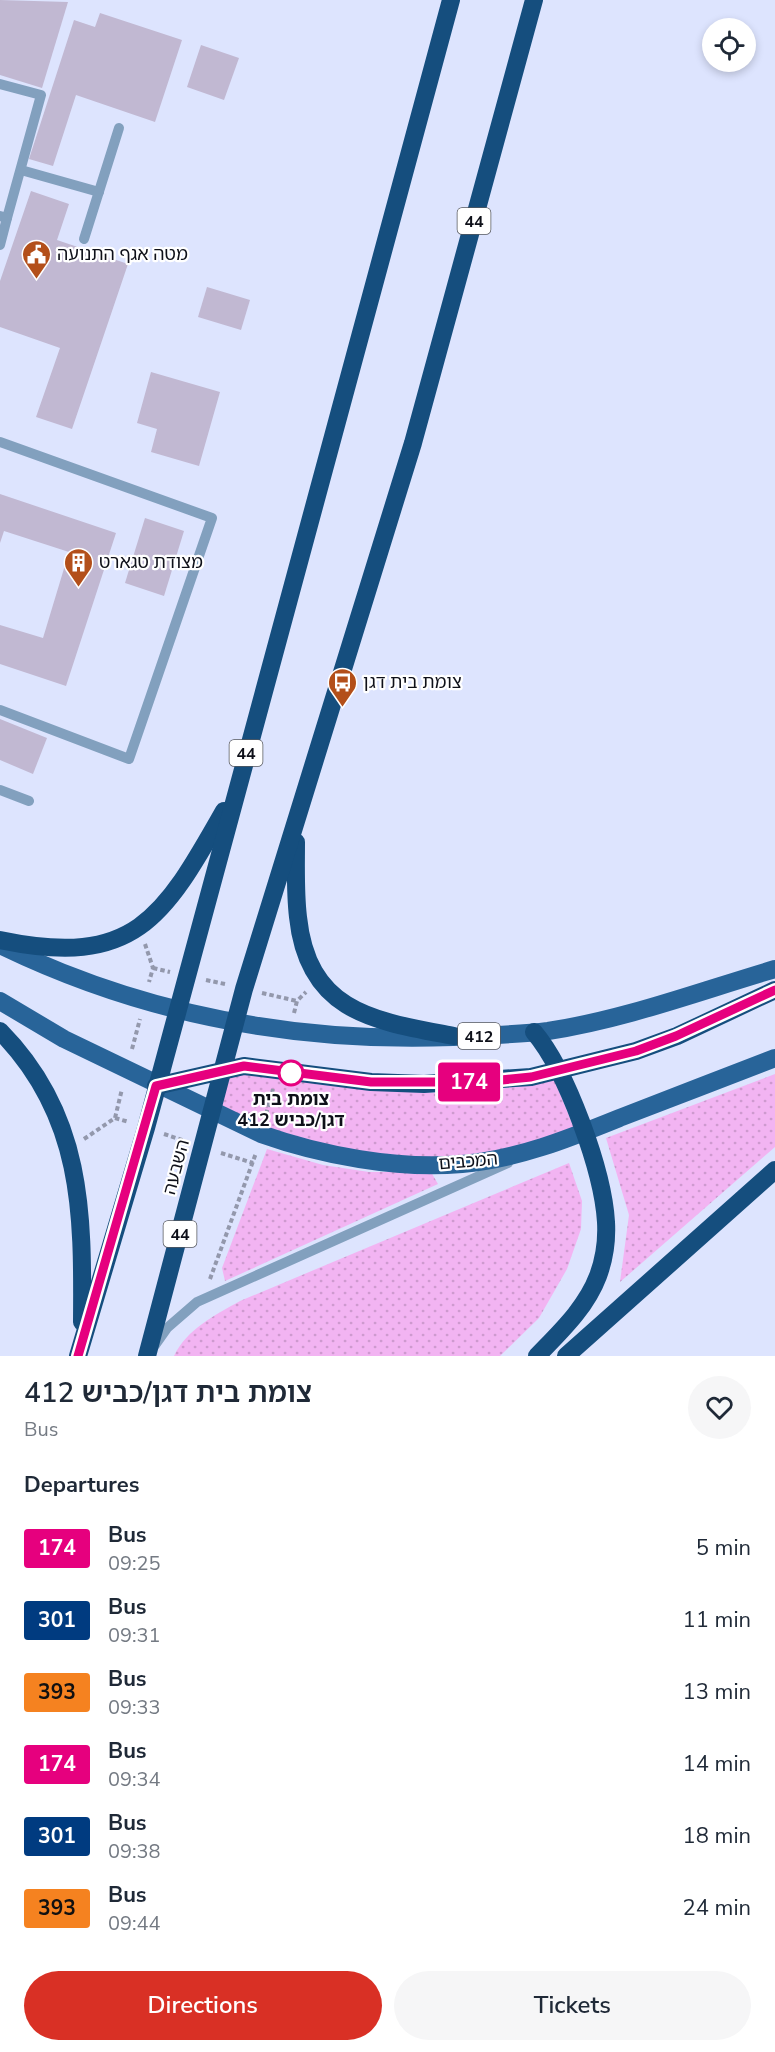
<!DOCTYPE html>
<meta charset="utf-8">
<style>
:root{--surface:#fff;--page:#f6f6f7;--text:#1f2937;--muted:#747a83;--accent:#d93025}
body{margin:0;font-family:"Nunito Sans","Noto Sans Hebrew",sans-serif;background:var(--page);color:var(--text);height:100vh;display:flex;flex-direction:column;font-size:22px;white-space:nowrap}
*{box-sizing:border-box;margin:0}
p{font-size:20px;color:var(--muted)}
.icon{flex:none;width:33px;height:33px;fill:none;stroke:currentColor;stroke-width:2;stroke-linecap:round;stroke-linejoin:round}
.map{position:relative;height:1356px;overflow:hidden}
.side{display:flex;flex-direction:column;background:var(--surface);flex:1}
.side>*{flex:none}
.badge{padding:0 12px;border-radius:4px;font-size:21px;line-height:39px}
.controls{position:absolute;left:702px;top:18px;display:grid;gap:12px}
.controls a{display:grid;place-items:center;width:54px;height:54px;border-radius:50%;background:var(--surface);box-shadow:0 3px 9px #0003;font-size:30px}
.map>.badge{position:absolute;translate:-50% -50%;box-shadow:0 0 0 3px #fff}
h2{padding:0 24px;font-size:22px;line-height:54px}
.round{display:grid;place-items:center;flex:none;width:63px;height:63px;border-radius:32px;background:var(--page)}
.summary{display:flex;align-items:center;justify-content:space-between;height:102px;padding:0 24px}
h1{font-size:28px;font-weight:600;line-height:45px}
.action{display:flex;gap:12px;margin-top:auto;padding:12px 24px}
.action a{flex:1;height:69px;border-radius:36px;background:var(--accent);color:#fff;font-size:24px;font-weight:600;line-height:69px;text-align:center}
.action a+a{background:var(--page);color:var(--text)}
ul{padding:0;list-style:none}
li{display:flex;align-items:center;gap:18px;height:72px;padding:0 24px}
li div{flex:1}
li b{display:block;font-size:22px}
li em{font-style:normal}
li .badge{min-width:66px;font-weight:700;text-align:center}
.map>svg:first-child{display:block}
</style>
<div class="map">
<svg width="775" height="1356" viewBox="0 0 775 1356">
<defs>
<pattern id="grass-dots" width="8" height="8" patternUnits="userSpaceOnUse" patternTransform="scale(1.5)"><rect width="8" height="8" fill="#f2b4f2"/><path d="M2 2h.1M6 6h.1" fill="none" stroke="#ce9acf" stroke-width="1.8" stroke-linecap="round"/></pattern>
</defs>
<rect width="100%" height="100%" fill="#dde4fe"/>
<!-- grass -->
<g fill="url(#grass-dots)">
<path d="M242,1072C320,1085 398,1096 477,1092C502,1090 529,1083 554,1079L574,1128L535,1144L455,1159L418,1157L359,1152L291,1138L221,1107L229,1076Z"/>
<polygon points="775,1074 775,1147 620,1282 629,1215 606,1138"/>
<polygon points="267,1149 323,1165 369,1172 431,1172 438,1184 225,1281 222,1268"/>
<path d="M569,1163L582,1201L581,1229L567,1269L539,1318L500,1356H174C187,1329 215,1315 240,1301Z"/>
</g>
<!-- building -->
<g fill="#c1b8d2">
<polygon points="0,0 68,2 42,88 0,75"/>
<polygon points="100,13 182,40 155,122 76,95 53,166 29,159 74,20 95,27"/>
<polygon points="201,45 239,58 224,100 187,87"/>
<polygon points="31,191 69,204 57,240 128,264 72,429 36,417 60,348 0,327 0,281"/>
<polygon points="207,287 250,300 241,330 198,317"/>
<polygon points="151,372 220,392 199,466 151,452 157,429 137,423"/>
<polygon points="0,494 116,533 66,686 0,664 0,625 43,638 69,552 4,531 0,543"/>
<polygon points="145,518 184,531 164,596 125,583"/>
<polygon points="0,719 47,738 33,774 0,760"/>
</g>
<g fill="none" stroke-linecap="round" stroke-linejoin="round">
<!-- path -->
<g stroke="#9398ac" stroke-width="4" stroke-dasharray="4.5 3" stroke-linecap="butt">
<polyline points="145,944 153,968 149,982"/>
<polyline points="153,968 170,972"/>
<polyline points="206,980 225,984"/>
<polyline points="262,993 297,1001"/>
<polyline points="294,1013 297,1001 306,992"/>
<polyline points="132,1049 140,1019"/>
<polyline points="266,1114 273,1089"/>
<polyline points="115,1118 129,1122"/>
<polyline points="164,1134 185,1141"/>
<polyline points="84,1139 115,1118 122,1089"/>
<polyline points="221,1153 253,1163"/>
<polyline points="210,1279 256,1153"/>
</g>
<!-- lane -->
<g stroke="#82a0be" stroke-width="10">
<polyline points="0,84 41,95 7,218 0,216"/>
<polyline points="21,170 99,192"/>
<polyline points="84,239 119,128"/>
<polyline points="0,245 7,218"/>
<polyline points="0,442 212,518 129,759 0,710"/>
<polyline points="0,790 29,801"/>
<polyline points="155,1345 167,1328 197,1302 508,1163"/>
</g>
<!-- primary -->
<g stroke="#286499" stroke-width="18">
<path d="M0,945C142,1014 296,1043 453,1037C484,1035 516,1035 548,1031C626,1019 700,991 775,969"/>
<path d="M0,1001L64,1039L261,1134C320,1155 398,1170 462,1164C519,1159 570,1138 622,1117C673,1097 724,1078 775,1058"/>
</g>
<!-- highway -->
<g stroke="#154e7e" stroke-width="18">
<path d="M296,842C296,867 295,892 298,917C308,1013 375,1021 454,1036"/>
<path d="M0,940C134,968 163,919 224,811"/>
<path d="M0,1031C83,1115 83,1212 82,1322"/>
<path d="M534,1032C567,1071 603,1171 606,1222C607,1240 604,1260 598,1276C586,1308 560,1332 537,1356"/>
<polyline points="156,1086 244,1066 371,1082 424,1084 531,1077 636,1051 677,1036 775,990"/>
<polyline points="78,1356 146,1128 451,0"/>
<polyline points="147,1356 244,989 413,443 534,0"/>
<polyline points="566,1356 775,1170"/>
</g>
</g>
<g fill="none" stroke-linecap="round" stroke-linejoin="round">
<defs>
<polyline id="line" points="78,1356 156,1086 244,1066 371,1082 482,1082 531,1077 636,1051 676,1036 775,990"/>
</defs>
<!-- line casing -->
<use href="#line" stroke="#fff" stroke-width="14"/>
<!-- line -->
<use href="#line" stroke="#e6007e" stroke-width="9"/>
</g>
<!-- icons -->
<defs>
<symbol id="civic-pin" viewBox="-11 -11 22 30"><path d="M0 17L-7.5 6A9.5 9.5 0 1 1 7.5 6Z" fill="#b34f1a" stroke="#fff"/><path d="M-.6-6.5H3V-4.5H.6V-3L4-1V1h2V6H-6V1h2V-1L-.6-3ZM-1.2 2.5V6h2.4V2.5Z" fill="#fff"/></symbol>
<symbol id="building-pin" viewBox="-11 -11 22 30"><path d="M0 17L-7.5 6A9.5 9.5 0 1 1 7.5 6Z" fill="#b34f1a" stroke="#fff"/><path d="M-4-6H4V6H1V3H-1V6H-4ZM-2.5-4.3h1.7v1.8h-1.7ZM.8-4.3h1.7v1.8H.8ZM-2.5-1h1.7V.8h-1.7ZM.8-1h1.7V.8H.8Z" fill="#fff"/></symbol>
<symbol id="bus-pin" viewBox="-11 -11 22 30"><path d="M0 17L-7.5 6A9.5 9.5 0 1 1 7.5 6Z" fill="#b34f1a" stroke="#fff"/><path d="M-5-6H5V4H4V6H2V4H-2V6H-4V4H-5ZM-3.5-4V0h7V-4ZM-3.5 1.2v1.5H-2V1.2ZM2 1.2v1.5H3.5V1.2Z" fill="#fff"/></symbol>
</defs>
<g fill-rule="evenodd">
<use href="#civic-pin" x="20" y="238" width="33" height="45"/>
<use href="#building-pin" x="62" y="546" width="33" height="45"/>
<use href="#bus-pin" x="326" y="666" width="33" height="45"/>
</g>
<!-- markers -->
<circle fill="#fff" stroke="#e6007e" stroke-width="3" cx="291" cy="1073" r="12"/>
<g text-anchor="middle" stroke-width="4.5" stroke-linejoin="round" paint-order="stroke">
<!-- shield labels -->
<g fill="#fff" stroke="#56585e" stroke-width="1.5">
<rect x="457.5" y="208" width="33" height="26" rx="4.5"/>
<rect x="229.5" y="740" width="33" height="26" rx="4.5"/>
<rect x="458" y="1023" width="42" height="26" rx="4.5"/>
<rect x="163.5" y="1221" width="33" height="26" rx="4.5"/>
</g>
<g font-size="16" font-weight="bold" fill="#0e1019">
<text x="474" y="227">44</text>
<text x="246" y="759">44</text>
<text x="479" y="1042">412</text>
<text x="180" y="1240">44</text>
</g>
<!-- poi labels -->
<g font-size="18" fill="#0e1019" stroke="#fff" text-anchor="start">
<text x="57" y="260">מטה אגף התנועה</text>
<text x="99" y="568">מצודת טגארט</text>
<text x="363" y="688">צומת בית דגן</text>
</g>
<!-- stop labels -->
<g font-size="18" font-weight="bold" fill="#0e1019" stroke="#fff">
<text x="291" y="1105">צומת בית<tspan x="291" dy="21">דגן/כביש 412</tspan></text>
</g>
<!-- street labels -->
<g font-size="18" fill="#0e1019" stroke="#fff">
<text transform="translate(468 1161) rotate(-5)" y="6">המכבים</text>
<text transform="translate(176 1167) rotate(-75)" y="6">השבעה</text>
</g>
</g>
</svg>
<div class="controls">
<a><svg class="icon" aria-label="locate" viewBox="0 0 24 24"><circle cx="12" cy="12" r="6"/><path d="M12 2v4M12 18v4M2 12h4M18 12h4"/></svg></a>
</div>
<b class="badge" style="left:469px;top:1082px;background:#e6007e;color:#fff">174</b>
</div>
<section class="side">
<div class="summary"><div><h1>צומת בית דגן/כביש 412</h1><p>Bus</p></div><a class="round"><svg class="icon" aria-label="heart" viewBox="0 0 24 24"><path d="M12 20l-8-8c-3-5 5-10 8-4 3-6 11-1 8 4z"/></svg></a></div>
<h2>Departures</h2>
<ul>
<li><span class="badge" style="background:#e6007e;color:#fff">174</span><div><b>Bus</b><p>09:25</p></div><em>5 min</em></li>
<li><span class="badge" style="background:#003b80;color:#fff">301</span><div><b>Bus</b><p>09:31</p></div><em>11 min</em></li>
<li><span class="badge" style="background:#f58220;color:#111">393</span><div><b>Bus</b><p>09:33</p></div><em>13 min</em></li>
<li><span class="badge" style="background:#e6007e;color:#fff">174</span><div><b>Bus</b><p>09:34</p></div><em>14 min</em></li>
<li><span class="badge" style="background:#003b80;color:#fff">301</span><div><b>Bus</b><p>09:38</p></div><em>18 min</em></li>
<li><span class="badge" style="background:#f58220;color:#111">393</span><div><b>Bus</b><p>09:44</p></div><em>24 min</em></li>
</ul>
<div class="action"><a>Directions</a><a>Tickets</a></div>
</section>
